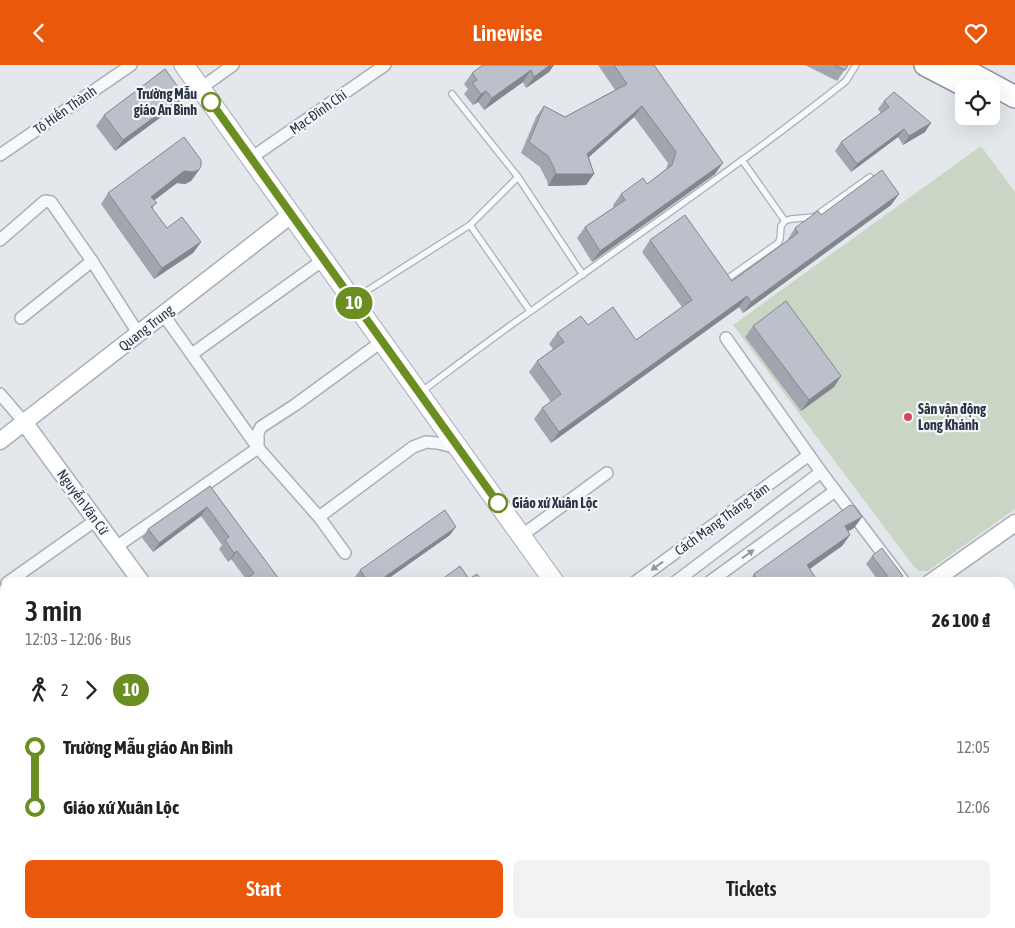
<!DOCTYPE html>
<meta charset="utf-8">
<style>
:root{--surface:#fff;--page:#f2f2f2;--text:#222;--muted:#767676;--accent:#ea580c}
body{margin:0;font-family:"Asap Condensed",sans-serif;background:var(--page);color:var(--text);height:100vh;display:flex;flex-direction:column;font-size:19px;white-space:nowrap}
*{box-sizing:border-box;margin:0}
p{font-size:16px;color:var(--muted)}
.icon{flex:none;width:28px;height:28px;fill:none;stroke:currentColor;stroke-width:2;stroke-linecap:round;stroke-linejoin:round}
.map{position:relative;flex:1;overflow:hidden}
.sheet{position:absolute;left:0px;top:512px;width:1015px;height:351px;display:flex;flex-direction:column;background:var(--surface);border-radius:15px 15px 0 0;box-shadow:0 5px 20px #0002}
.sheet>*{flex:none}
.badge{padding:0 10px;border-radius:16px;font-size:18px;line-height:32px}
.buttons{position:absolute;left:955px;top:15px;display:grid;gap:10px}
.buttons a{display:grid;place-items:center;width:45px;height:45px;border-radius:8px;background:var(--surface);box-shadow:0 5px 20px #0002;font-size:25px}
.map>.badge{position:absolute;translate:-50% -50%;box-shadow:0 0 0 2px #fff}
.legs{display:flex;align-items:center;gap:8px;height:55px;padding:0 25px;font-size:16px}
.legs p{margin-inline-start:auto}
.headline{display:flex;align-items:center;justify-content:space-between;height:85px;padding:0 25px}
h1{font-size:28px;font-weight:600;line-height:38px}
.primary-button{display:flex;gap:10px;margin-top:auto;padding:10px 25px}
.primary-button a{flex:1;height:58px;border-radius:8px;background:var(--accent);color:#fff;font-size:20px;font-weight:600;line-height:58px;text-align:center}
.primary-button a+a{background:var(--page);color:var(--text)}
ul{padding:0 25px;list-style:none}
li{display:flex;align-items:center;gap:18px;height:60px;font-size:19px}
li i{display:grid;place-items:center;width:8px;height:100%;margin:0 6px;background:currentColor}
li i::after{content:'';width:12px;height:12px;margin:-6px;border:4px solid;border-radius:50%;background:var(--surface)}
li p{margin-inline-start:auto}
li:first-child i{background:linear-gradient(#0000 50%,currentColor 0)}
li:last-child i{background:linear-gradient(currentColor 50%,#0000 0)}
header{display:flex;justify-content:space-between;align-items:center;height:65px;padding:0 25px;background:var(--accent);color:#fff;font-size:22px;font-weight:600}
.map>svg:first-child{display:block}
</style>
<header><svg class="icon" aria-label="back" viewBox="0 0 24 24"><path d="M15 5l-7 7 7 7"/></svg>Linewise<svg class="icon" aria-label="heart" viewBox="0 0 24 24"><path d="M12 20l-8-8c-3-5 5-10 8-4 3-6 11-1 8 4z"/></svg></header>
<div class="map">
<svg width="1015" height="863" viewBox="0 0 1015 863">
<rect width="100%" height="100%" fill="#e4e7ec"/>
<!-- green -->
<polygon fill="#c9d6c5" points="981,81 1015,127 1015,444 928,506 920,506 914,502 733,260"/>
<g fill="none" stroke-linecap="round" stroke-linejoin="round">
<defs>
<g id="lane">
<polyline points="452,29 518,112 583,210"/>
<polyline points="742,95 785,156"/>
<polyline points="470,160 530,246"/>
<polyline points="727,214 778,178 780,174 781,161 785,156 791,154 814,152 870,112"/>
<polyline points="354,234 470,160 518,112"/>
<path d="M421,327C457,300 493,272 531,246C636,171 744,97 846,16L856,0"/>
<polyline points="268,859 271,863"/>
<polyline points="478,859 481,863"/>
</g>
<g id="street">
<polyline points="201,23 233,0"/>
<polyline points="0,90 131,0"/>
<polyline points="251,93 385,0"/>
<polyline points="0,175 45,136 51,137 92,196 138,268"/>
<polyline points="163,249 258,383 319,452 345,488"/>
<polyline points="21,253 92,196"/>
<polyline points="726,273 821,407 905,518"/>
<polyline points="192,289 323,195"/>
<polyline points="0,329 24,357"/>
<polyline points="319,452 413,382 426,377 437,378 458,383"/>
<polyline points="521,471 607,408"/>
<polyline points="116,482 258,383 258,368 261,362 295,340 377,280 383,278"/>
<polyline points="7,518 96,455"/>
<polyline points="634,518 809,390"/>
<polyline points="674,518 821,407"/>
<polyline points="708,518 835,426"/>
<polyline points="0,605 5,613"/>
<polyline points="0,723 5,718"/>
<polyline points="115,859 117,863"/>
</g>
<g id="secondary">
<polyline points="24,357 142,518"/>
<polyline points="0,376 291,150"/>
<polyline points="930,518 1015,458"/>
<polyline points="391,859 394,863"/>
<polyline points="162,863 168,859"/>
<polyline points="211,863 217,859"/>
</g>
<g id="primary">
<polyline points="184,0 555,518"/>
<polyline points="799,859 802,863"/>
</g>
<g id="highway">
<polyline points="925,0 971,24"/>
<polyline points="956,0 1015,32"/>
</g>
</defs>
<!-- lane casing -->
<use href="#lane" stroke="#a9aeb7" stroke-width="8"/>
<!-- street casing -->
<use href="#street" stroke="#a9aeb7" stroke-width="14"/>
<!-- secondary casing -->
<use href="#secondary" stroke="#a9aeb7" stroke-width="19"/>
<!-- primary casing -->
<use href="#primary" stroke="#a3abb8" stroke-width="21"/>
<!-- highway casing -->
<use href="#highway" stroke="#8b94a3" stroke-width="24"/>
<!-- lane -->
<use href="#lane" stroke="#f7f8fa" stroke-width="5.5"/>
<!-- street -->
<use href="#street" stroke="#f7f8fa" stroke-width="11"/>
<!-- secondary -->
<use href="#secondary" stroke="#fff" stroke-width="16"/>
<!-- primary -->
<use href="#primary" stroke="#fff" stroke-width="19"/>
<!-- highway -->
<use href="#highway" stroke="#fff" stroke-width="21"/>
</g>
<!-- wall -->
<g fill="#a1a5ae">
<polygon points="483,0 554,0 549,7 526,23 523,17 484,45 478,37 473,40 464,29 468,24 464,19 472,8"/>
<polygon points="598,0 654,0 715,109 592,197 577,173 585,162 614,142 613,140 621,129 647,119 666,104 668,98 634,52 589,92 594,109 586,120 548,121 547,116 540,102 521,88 536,52 544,41 565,52 615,25"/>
<polygon points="805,0 848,0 837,16"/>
<polygon points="884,36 925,67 903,80 898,72 851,107 835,86 841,77 881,48 878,44"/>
<polygon points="176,41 115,86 96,61 104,50"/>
<polygon points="199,105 191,116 185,119 177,118 154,135 153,144 167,163 201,177 193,188 154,214 101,139 108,128"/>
<polygon points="899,129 891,140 743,248 739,242 551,378 534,354 542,343 551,337 529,307 537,296 553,284 549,279 557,268 588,260 636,275 682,242 642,187 650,175 732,216 788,175 788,174 795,163 821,150"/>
<polygon points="753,261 841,311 834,322 801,346 745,272"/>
<polygon points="210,421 279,514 277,518 242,518 246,514 231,494 228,497 219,484 222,480 201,451 153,487 142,473 148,464"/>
<polygon points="862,452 854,463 848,466 850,470 842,481 810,504 819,518 748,518 754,509"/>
<polygon points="450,470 382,518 357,518 354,513 360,505"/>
<polygon points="872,491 899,518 880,518 866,499"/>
<polygon points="1010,590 1014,596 1015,595 1015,662 1010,666"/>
<polygon points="5,854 5,859 64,859 67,863 0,863 0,861"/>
<polygon points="423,859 457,859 460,863 426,863"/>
</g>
<!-- shaded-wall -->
<g fill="#83868d">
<polygon points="550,0 554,0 549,7 526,23 534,12"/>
<polygon points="531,5 523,17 484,45 492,33"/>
<polygon points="486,26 478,37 473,40 481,29"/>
<polygon points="184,30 176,41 115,86 123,75"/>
<polygon points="642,41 634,52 580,100 587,89"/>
<polygon points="931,58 925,67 903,80 909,71"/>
<polygon points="904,64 898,72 851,107 857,99"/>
<polygon points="723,98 715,109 592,197 600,186"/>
<polygon points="199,105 191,116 185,119 177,118 143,144 151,132 184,106"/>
<polygon points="555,109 594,109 586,120 548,121"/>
<polygon points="899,129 891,140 743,248 751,237"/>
<polygon points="201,177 193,188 154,214 162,203"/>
<polygon points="747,231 739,242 551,378 559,367"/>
<polygon points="841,311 834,322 801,346 809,335"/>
<polygon points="207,442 201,451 153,487 159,478"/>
<polygon points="862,452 854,463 837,473 845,461"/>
<polygon points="456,462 450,470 382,518 376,518"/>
<polygon points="850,470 842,481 799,511 807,500"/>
<polygon points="237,486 231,494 228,497 234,488"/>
<polygon points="903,511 899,518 894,518"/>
<polygon points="1015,658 1015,662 1010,666 1010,662"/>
</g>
<!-- building -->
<g fill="#bbc0ca" stroke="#83868d">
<polygon points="483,0 550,0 534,12 531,5 492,33 486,26 481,29 472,18 477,15 472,8"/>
<polygon points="614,0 654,0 723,98 600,186 585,162 625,135 621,129 643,113 647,119 672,100 676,87 642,41 587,89 594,109 555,109 555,105 548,91 529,77 544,41 565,52 627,19"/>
<polygon points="835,0 848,0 845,5"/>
<polygon points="165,4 184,30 123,75 104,50"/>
<polygon points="894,27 931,58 909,71 904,64 857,99 841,77 889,42 884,36"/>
<polygon points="184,72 201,95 201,101 199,105 193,107 184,106 151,132 157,138 151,142 167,163 182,152 201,177 162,203 108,128"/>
<polygon points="882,105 899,129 751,237 747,231 559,367 542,343 561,329 537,296 564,277 557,268 581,251 588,260 613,242 636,275 692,235 650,175 685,150 732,216 798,168 795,163 818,146 821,150"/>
<polygon points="786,236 841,311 809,335 753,261"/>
<polygon points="210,421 279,514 274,518 245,518 244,516 254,508 237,486 234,488 225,475 229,472 207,442 159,478 148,464"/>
<polygon points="850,440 854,441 862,452 845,461 850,470 807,500 819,518 759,518 754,509"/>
<polygon points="445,445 456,462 376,518 369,518 360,505"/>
<polygon points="882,483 903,511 894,518 893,518 872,491"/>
<polygon points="460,501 469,514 477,509 483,518 437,518"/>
<polygon points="1010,590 1014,596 1015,595 1015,658 1010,662 1010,628 1014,625 1010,619"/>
<polygon points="11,859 64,859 67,863 14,863"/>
<polygon points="435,859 457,859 460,863 438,863"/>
<polygon points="491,859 569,859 572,863 488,863 487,862"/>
</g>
<!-- one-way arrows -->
<defs><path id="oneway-solid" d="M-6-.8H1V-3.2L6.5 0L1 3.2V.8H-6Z" transform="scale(1.25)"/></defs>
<g fill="#9196a0">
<use href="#oneway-solid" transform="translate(748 489) rotate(-36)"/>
<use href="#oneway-solid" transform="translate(657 501) rotate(144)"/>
</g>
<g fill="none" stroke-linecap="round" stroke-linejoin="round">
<defs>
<polyline id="line-1" points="211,37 498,438"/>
</defs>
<!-- line-1 casing -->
<use href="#line-1" stroke="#fff" stroke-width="11"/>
<!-- line-1 -->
<use href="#line-1" stroke="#6b8e23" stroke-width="8"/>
</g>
<!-- markers -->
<g fill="#fff" stroke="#6b8e23" stroke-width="2.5">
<circle cx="211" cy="37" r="9"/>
<circle cx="498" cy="438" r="9"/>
</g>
<circle fill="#d1495b" stroke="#f4f6f9" stroke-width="2" cx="908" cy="352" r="5"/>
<g text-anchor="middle" stroke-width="4.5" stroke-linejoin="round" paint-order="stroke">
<!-- stop labels -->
<g font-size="14" font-weight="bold" fill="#2b3445" stroke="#f4f6f9" text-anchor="end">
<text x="197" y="34">Trường Mẫu<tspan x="197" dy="16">giáo An Bình</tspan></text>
<text x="512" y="443" text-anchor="start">Giáo xứ Xuân Lộc</text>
</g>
<!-- street labels -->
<g font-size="14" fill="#2b3445" stroke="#f4f6f9">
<text transform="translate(65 45) rotate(-35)" y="5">Tô Hiến Thành</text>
<text transform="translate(318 47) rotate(-35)" y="5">Mạc Đĩnh Chi</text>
<text transform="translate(146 263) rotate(-38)" y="5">Quang Trung</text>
<text transform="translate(83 437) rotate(54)" y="5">Nguyễn Văn Cừ</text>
<text transform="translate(722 454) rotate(-36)" y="5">Cách Mạng Tháng Tám</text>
</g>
<!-- poi labels -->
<g font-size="14" font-weight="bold" fill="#2b3445" stroke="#f4f6f9" text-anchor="start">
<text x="918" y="349">Sân vận động<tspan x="918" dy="16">Long Khánh</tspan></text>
</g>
</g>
</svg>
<div class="buttons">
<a><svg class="icon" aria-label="locate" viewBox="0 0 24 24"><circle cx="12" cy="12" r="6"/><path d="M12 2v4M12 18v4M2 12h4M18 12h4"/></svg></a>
</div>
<b class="badge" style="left:354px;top:238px;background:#6b8e23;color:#fff">10</b>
<section class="sheet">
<div class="headline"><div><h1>3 min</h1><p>12:03 – 12:06 · Bus</p></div><b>26 100 ₫</b></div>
<div class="legs"><svg class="icon" aria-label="walk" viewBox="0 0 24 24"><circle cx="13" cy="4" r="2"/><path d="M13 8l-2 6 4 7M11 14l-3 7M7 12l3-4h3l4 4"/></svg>2<svg class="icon" aria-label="forward" viewBox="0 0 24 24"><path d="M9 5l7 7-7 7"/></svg><b class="badge" style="background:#6b8e23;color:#fff">10</b></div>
<ul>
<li><i style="color:#6b8e23"></i><b>Trường Mẫu giáo An Bình</b><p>12:05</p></li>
<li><i style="color:#6b8e23"></i><b>Giáo xứ Xuân Lộc</b><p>12:06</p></li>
</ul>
<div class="primary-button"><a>Start</a><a>Tickets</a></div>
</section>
</div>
